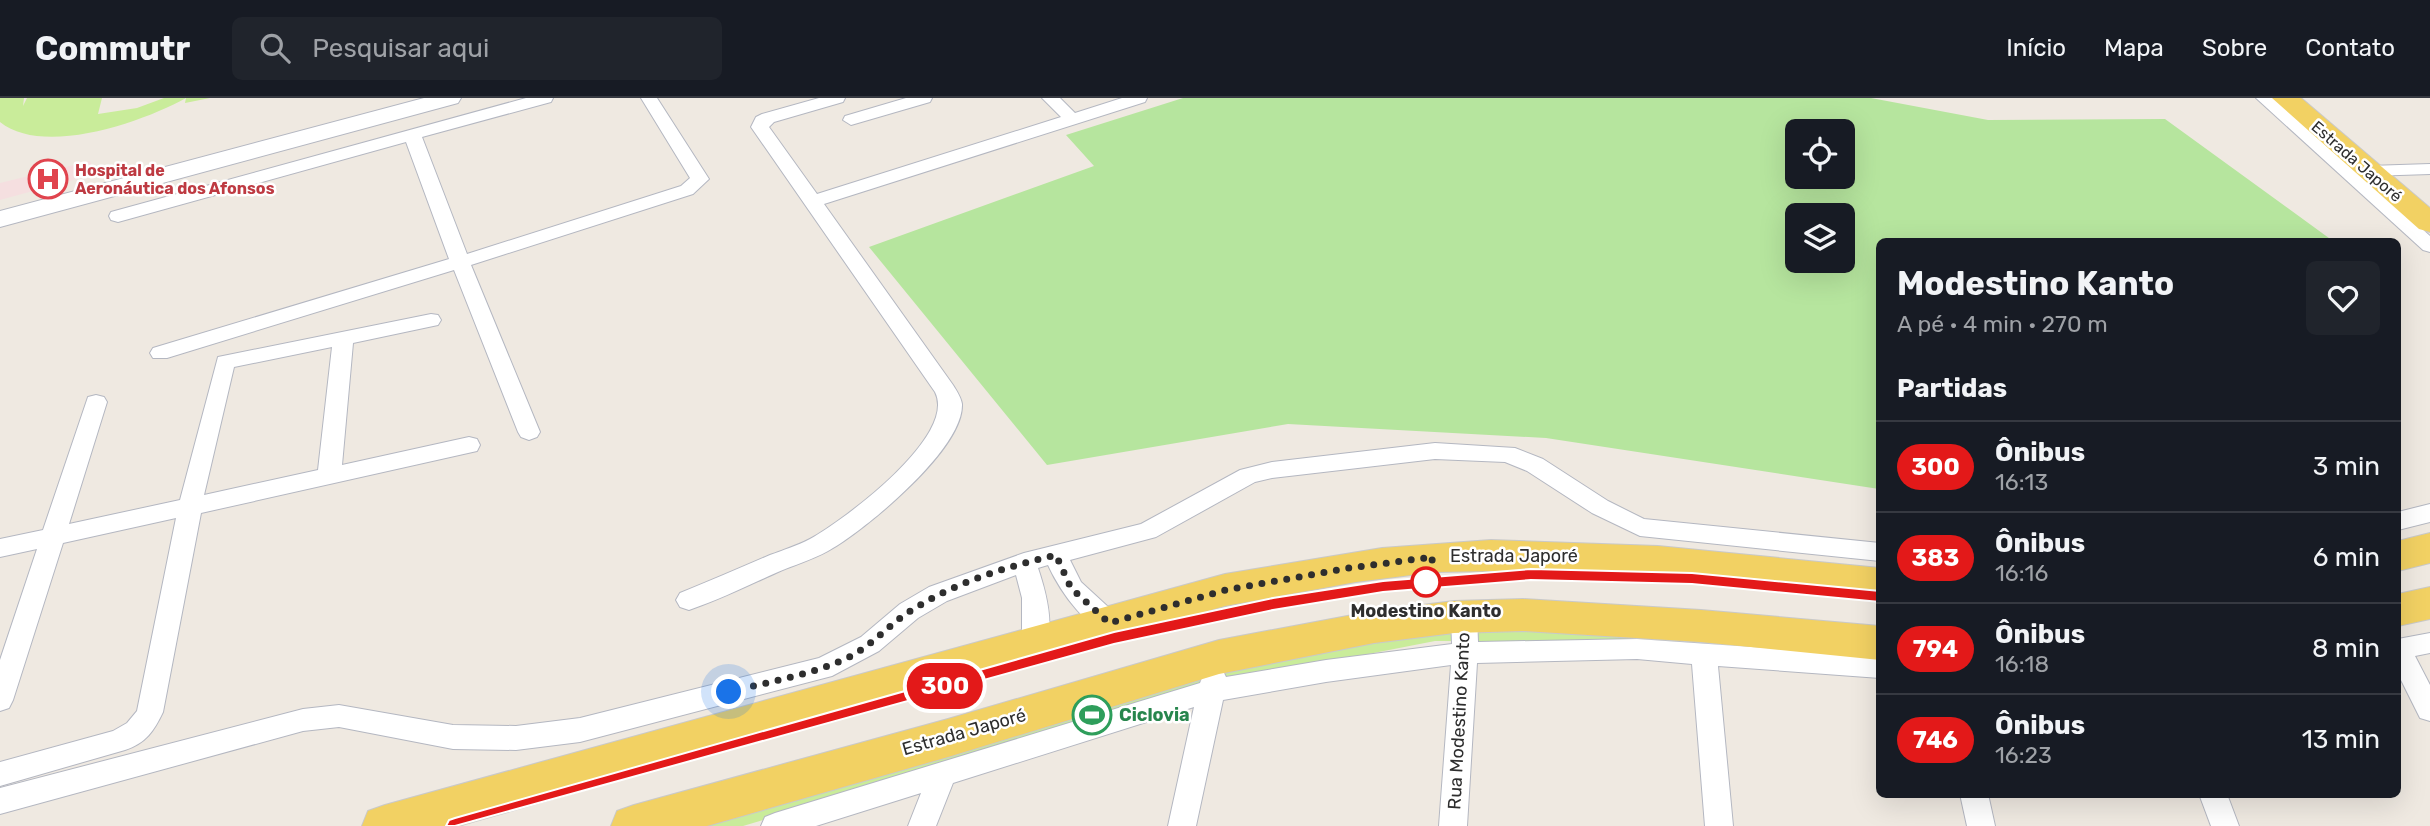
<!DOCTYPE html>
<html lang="pt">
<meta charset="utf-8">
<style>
:root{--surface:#171b24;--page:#20242c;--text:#f1f3f6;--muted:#9ea1a6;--line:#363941}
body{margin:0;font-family:Rubik,sans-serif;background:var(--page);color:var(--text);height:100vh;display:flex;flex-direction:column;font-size:26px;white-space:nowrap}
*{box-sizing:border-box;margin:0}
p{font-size:23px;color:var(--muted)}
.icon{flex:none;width:38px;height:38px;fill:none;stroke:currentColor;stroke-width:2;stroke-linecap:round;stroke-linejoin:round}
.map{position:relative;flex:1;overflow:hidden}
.details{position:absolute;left:1876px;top:140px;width:525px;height:560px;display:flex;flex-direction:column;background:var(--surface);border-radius:10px;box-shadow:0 7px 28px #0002}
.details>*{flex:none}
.badge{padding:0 14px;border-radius:23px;font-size:24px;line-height:46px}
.fabs{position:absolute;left:1785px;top:21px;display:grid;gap:14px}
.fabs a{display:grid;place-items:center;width:70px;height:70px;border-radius:10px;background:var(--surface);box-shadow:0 7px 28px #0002;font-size:35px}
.you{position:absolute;width:35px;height:35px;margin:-18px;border:5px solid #fff;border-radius:50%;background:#1a73e8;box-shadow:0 0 0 10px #1a73e833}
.map>.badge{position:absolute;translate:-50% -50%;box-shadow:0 0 0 4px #fff}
h2{padding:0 21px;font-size:26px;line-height:63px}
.round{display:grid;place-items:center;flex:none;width:74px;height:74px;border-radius:10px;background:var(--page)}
.head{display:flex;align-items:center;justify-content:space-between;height:119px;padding:0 21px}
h1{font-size:33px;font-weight:700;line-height:52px}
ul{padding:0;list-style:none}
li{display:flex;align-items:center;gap:21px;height:91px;padding:0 21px;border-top:2px solid var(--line)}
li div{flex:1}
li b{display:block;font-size:26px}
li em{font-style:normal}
li .badge{min-width:77px;font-weight:700;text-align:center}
header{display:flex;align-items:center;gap:42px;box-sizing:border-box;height:98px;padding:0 35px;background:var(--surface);border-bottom:2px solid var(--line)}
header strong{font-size:33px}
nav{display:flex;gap:38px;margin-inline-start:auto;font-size:24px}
.search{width:490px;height:63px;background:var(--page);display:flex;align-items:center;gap:18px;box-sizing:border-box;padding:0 24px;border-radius:10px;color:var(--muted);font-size:26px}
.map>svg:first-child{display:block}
</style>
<header>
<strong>Commutr</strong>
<div class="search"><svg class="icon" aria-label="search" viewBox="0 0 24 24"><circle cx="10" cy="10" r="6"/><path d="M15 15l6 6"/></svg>Pesquisar aqui</div>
<nav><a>Início</a><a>Mapa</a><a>Sobre</a><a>Contato</a></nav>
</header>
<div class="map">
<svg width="2430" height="728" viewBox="0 0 2430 728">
<rect width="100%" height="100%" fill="#efe9e1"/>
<!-- medical -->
<polygon fill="#f5dfe0" points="90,63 95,76 0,102 0,85"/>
<!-- green -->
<path fill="#b6e59e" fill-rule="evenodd" d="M1183,0H1871L1988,22L2165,21L2333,143L1880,144L1879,391L1546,340L1288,326L1047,367L869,149L1094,68L1066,37ZM1797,33H1843V79H1797ZM1797,117H1843V163H1797Z"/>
<!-- pitch -->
<g fill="#c9ec9a">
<path d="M0,0H24L23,8L27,0H102L98,16L137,10L164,0H210L185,5L186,0C143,24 43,59 0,24Z"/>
<polygon points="1671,528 1879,565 1679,544 1435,543 1245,580 743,728 691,728 1235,562 1431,530"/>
</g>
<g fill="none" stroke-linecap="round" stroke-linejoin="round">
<defs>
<g id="street">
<polygon points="526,0 553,0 551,4 422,39 467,156 681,88 690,80 641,0 657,0 709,81 693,96 471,167 540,334 537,339 529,342 521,339 518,334 454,172 167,260 153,260 150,255 153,250 449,161 406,44 118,124 111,122 109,118 111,114"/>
<path d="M819,0H845L843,4L774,24L769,29L817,96L1061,19L1042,0H1060L1075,15L1122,0H1147L1145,4L824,106L953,287C956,292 961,299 962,306C964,351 864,433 828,453C812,462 794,467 778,474C749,487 719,502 689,512L680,509L676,502L680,495C710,483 740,470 770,457C783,452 797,448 810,441C844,422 958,338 935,294L751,29L756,19L762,16Z"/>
<polygon points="906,0 932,0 930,4 851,27 843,22 845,18"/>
<polygon points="2256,0 2274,0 2430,138 2430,154 2423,152"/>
<polygon points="2430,66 2430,76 2369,78 2360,73 2369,68"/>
<path d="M431,216L438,217L441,222L438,227L353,245L342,367L469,339L477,341L480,347L477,353L201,415L163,614C154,633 146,645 125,652L0,688V664L113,633L127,625L137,613L176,420L63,445L13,602L9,610L0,613V562L37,451L0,459V441L43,432L88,299L96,297L104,299L107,304L69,426L180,402L218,259ZM332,249L318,372L204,397L234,269Z"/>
<path d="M1435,345L1515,350L1543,361L1608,403L1644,421L1880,445V463L1640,438L1592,415L1527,373L1505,364L1435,361L1272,380L1255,384L1156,439L1070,462L1081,484L1118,518L1122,525L1118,532C1090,541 1058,489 1048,467L1038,470C1046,494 1056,530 1044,553L1035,556L1026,553L1022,546V500L1016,477L947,503L918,520L879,553L832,578L580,644L516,652L453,651L339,629L303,633L0,716V690L303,611L339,607L453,627L516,628L580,620L819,560L861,539L900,506L929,489L1024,455L1141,426L1240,372L1272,364Z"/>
<polygon points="2430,406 2430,424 2398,432 2398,414"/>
<polygon points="1464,508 1473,511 1477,518 1478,544 1637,541 1880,558 1880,580 1718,568 1733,728 1705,728 1692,566 1637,561 1477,565 1467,728 1439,728 1451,567 1326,584 1223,602 1196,728 1168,728 1194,609 953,685 936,728 908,728 921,695 816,728 761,728 765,719 775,715 1200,585 1205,573 1214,570 1223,573 1226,579 1326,562 1452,546 1451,518 1455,511"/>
<polygon points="2430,535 2430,555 2415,558 2430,587 2430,623 2420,620 2398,576 2398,541"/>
<polygon points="1960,696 1988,696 1995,728 1967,728"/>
<polygon points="2199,696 2227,696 2239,728 2211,728"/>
</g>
<polygon id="secondary" points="424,0 461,0 458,5 0,129 0,113"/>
<g id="primary">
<polygon points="2272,0 2301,0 2430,110 2430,134 2419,131"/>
<polygon points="2430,435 2430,465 2398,473 2398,443"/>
<polygon points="1491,442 1658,448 1880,470 1880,500 1658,478 1547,472 1435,474 1356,484 1225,508 458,728 362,728 368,713 385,707 1225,476 1382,450"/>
<polygon points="2430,489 2430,521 2398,528 2398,496"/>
<polygon points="1523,501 1701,512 1880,528 1880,562 1701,544 1523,533 1454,535 1374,545 1219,576 948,659 707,728 611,728 617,713 634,707 948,621 1219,542 1374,513 1454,503"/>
</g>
</defs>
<!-- street casing -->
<use href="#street" stroke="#b4b7c1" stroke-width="2"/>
<!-- secondary casing -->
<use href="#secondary" stroke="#b4b7c1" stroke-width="2"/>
<!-- primary casing -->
<use href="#primary" stroke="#c9c9c9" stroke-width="2"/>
<!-- street -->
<use href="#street" fill="#fff" fill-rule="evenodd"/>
<!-- secondary -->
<use href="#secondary" fill="#fff" fill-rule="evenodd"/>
<!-- primary -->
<use href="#primary" fill="#f2d163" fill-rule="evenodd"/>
</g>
<!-- line -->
<polygon fill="#e31919" stroke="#fff" stroke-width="2" points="1531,471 1692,475 1880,493 1887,499 1880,504 1692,486 1531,482 1383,494 1273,512 1114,546 455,728 446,728 449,722 455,720 1114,534 1273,500 1383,483"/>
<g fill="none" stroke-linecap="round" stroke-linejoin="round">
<!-- walk -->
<path stroke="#2e2e2e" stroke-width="7" stroke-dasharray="0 12.6" d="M729,594C768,584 811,577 847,560C872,548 889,526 912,512C956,484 1006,469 1056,457L1071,490L1109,525L1226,492L1349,470L1433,459L1426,484"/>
</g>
<!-- icons -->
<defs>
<symbol id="hospital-ring" viewBox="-11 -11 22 22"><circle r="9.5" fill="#fff" stroke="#e0444e" stroke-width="1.5"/><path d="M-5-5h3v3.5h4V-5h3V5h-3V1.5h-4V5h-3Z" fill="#e0444e"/></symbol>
<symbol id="stadium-ring" viewBox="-11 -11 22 22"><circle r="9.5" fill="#fff" stroke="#2e9e5b" stroke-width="1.5"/><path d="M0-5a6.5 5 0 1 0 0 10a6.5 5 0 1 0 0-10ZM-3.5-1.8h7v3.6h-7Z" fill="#2e9e5b"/></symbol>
</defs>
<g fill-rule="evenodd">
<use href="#hospital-ring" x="26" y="59" width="44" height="44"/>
<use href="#stadium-ring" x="1070" y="595" width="44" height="44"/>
</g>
<!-- markers -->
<circle fill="#fff" stroke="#e31919" stroke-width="3.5" cx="1426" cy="484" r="14"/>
<g text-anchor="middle" stroke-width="5" stroke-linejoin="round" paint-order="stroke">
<!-- far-street labels -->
<g font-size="16" fill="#2e2e2e" stroke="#fff">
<text transform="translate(2357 63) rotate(41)" y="6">Estrada Japoré</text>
</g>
<!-- far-health labels -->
<g font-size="16" font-weight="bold" fill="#be3a42" stroke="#fff" text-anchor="start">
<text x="75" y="78">Hospital de<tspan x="75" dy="18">Aeronáutica dos Afonsos</tspan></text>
</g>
<!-- street labels -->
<g font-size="18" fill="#2e2e2e" stroke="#fff">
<text x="1514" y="464">Estrada Japoré</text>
<text transform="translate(1459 623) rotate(-87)" y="6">Rua Modestino Kanto</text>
<text transform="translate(964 634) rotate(-16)" y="6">Estrada Japoré</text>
</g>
<!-- stop labels -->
<g font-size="18" font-weight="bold" fill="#2e2e2e" stroke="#fff">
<text x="1426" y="519">Modestino Kanto</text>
</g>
<!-- leisure labels -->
<g font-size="18" font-weight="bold" fill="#27864d" stroke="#fff" text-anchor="start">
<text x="1119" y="623">Ciclovia</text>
</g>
</g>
</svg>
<div class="fabs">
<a><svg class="icon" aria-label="locate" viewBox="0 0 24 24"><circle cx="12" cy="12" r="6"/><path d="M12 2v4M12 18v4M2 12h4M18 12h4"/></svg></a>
<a><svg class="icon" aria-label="layers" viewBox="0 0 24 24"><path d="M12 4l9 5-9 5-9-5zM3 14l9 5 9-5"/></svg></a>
</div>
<div class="you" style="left:729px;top:594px"></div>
<b class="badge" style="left:945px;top:588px;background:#e31919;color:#fff">300</b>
<section class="details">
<div class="head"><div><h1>Modestino Kanto</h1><p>A pé · 4 min · 270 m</p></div><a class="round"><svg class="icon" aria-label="heart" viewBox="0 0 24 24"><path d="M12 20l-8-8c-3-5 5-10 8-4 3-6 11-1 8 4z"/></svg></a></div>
<h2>Partidas</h2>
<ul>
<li><span class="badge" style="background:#e31919;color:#fff">300</span><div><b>Ônibus</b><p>16:13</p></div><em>3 min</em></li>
<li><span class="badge" style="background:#e31919;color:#fff">383</span><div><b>Ônibus</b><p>16:16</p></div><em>6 min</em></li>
<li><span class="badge" style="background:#e31919;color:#fff">794</span><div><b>Ônibus</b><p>16:18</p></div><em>8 min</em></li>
<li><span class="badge" style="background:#e31919;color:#fff">746</span><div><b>Ônibus</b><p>16:23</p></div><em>13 min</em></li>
</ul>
</section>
</div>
